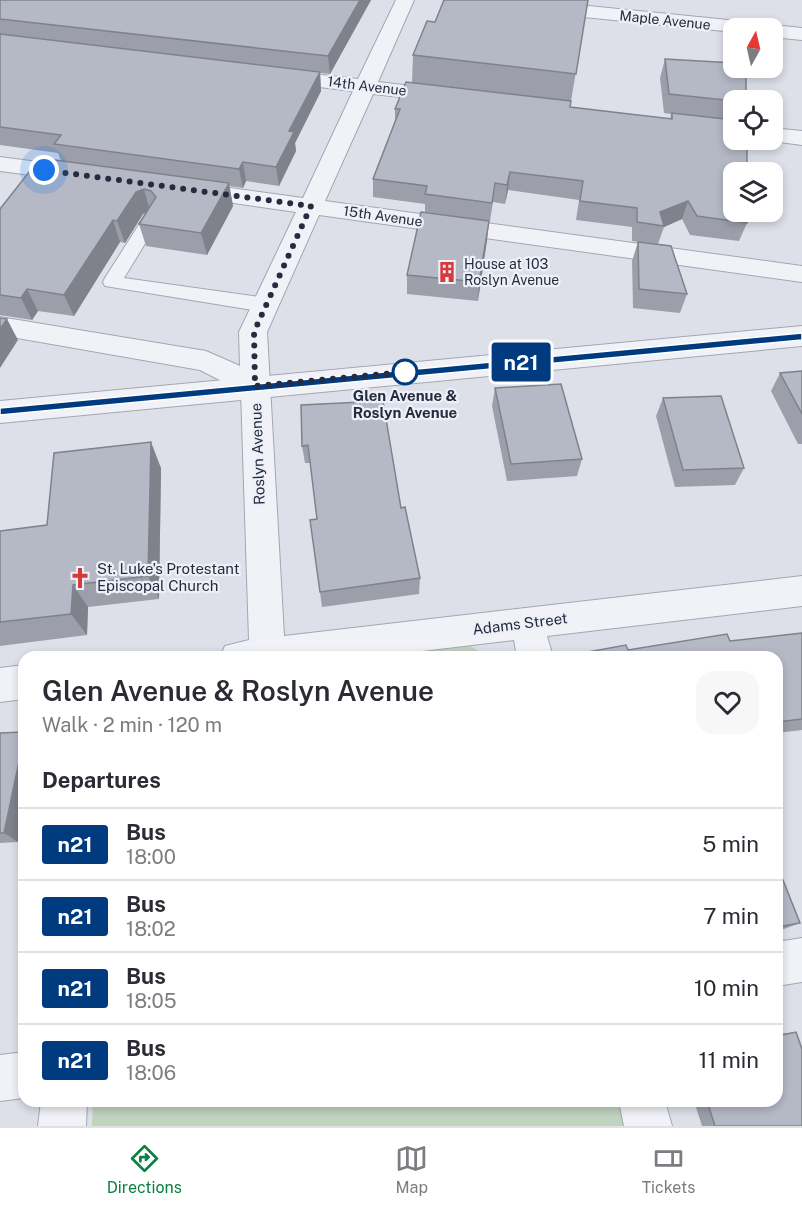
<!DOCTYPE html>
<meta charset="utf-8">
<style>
:root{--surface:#fff;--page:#f7f7f7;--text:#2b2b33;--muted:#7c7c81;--line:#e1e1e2;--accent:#0b8043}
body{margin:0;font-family:"Public Sans",sans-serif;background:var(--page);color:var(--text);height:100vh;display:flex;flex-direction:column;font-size:22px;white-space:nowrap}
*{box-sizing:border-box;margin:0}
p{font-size:20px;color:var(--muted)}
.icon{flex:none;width:33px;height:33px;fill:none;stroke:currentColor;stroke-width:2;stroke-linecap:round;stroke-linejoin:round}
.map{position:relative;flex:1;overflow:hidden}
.details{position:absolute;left:18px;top:651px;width:765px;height:456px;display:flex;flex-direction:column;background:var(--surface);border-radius:18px;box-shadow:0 3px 9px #0003}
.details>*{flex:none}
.badge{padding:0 12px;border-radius:4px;font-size:21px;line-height:39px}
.needle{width:39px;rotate:8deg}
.controls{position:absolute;left:723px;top:18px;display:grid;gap:12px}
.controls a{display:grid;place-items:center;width:60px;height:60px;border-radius:12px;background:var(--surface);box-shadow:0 3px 9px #0003;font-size:30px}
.you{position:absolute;width:30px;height:30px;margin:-15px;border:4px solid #fff;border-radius:50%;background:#1a73e8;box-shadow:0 0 0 9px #1a73e833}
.map>.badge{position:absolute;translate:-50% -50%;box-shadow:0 0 0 3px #fff}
h2{padding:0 24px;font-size:22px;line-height:54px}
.round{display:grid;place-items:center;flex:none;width:63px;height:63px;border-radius:18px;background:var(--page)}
.headline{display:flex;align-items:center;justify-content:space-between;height:102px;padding:0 24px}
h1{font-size:28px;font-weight:600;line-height:45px}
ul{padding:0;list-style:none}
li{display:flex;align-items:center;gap:18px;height:72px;padding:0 24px;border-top:2px solid var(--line)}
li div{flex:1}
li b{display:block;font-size:22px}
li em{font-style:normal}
li .badge{min-width:66px;font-weight:700;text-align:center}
.tab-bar{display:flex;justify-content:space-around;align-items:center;height:84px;border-top:2px solid var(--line);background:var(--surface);font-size:16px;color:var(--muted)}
.tab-bar a{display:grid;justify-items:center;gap:3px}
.tab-bar .active{color:var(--accent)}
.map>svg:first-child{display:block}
</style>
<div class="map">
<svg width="802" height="1126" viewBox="0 0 802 1126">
<rect width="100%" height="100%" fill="#dee0e9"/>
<!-- green -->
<g fill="#c0d3be">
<polygon points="469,645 488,657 370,657"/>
<polygon points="93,1101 620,1101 626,1126 92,1126"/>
</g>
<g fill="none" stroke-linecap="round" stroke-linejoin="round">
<defs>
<polygon id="service" points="151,213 157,215 160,219 124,278 266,298 273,300 276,305 273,310 266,312 105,286 103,282 105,278 145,215"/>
<g id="minor">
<polygon points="396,0 414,0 378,82 446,90 453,92 457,96 453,100 446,102 373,94 325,201 802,266 802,282 319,215 267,332 284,636 802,576 802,606 547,636 553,657 517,657 514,640 372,657 220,657 225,646 249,640 241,391 200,370 0,335 0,317 206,351 240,366 239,332 296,212 186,196 178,194 174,189 178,184 186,182 303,198 353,91 277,82 270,80 267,76 270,72 277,70 358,79"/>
<polygon points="465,0 529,0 748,22 755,24 758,28 734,28 734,32 474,6 467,4"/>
<polygon points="772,25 802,28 802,40 772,37 772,28 764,28"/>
<polygon points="772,128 802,131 802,145 764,140 772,140"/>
<polygon points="0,157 76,167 84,169 88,174 84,179 76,181 0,171"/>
<polygon points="24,665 24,699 0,702 0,668"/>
<polygon points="802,938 802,982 777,986 777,942"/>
<polygon points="24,1052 24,1098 0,1101 0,1055"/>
<polygon points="41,1101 87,1101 86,1126 38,1126"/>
<polygon points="619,1101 665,1101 672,1126 624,1126"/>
</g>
<polygon id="tertiary" points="802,326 802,346 0,423 0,401"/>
</defs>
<!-- service casing -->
<use href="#service" stroke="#a3a6b3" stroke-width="2"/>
<!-- minor casing -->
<use href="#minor" stroke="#a3a6b3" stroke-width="2"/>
<!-- tertiary casing -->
<use href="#tertiary" stroke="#a3a6b3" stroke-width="2"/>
<!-- service -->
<use href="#service" fill="#f1f2f7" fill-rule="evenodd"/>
<!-- minor -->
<use href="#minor" fill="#f1f2f7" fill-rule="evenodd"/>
<!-- tertiary -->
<use href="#tertiary" fill="#f1f2f7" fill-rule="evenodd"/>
</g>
<!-- wall -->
<g fill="#9c9faa">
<polygon points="0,0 371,0 330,74 320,73 321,91 295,143 296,151 279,186 246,181 243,188 229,186 233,206 207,255 146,246 139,224 146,212 143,214 125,243 120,242 74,316 38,311 32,320 0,315 0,209 61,161 58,153 0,145"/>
<polygon points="588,0 570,107 670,119 671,114 664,113 660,78 665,59 734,100 734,140 747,223 739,241 690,235 682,219 664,227 658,244 632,241 632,227 576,220 579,200 508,190 505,204 493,202 490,221 425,212 425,204 373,197 373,179 395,123 395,109 412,82 413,55 435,22"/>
<polygon points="489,221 478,301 407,294 407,275"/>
<polygon points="638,242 687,294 680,313 633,308 632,261"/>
<polygon points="802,371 802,444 798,444 771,391 780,373"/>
<polygon points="495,388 582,459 577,476 507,481 492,406"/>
<polygon points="663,398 744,468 735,485 675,487 656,416"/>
<polygon points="301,405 401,508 420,578 419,594 322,607 320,592 317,519 310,463 305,463 302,446"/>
<polygon points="161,468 159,599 88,607 87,635 0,646 0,531 47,525"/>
<polygon points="802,633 802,730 777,733 777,657 570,657 571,655 730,641"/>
<polygon points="24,732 24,813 18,842 0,843 0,733"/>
<polygon points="777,865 800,923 784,929 777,930"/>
<polygon points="796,1032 802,1126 702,1126 694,1101 777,1101 777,1034"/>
</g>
<!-- shaded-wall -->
<g fill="#7f828b">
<polygon points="360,0 371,0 330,74 328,56"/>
<polygon points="320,72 321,91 295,143 296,151 279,186 276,167 289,131"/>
<polygon points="243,162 246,181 243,188 239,169"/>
<polygon points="510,172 508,190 505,204 507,185"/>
<polygon points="229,183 233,206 207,255 201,233"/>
<polygon points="144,189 150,211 143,214 125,243 117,221 136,192"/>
<polygon points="688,201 682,219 664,227 660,212"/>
<polygon points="113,220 120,242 74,316 64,295"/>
<polygon points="489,221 487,241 478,301 479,282"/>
<polygon points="27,289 38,311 32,320 21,298"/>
<polygon points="7,319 18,340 0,368 0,329"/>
<polygon points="151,442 161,468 159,599 148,576"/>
<polygon points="73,585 88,607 87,635 71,614"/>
<polygon points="24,738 24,813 18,842 4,833"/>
</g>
<!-- building -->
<g fill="#b5b9c6" stroke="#7f828b" stroke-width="1.5">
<polygon points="0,0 360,0 328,56 0,19"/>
<polygon points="444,0 588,0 576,74 413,55 427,21 435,22"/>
<polygon points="0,34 320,72 289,131 294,132 276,167 243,162 239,169 54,144 61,135 0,127"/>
<polygon points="665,59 734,63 734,68 746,68 746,100 734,100 734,101 669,94"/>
<polygon points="406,82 571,101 570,107 672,119 672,113 734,120 734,140 747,140 747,172 734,172 734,212 747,212 747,223 697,216 688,201 660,212 664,226 637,222 637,208 580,201 583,181 510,172 507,185 495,183 492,203 425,194 427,186 373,179 400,109 395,109"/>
<polygon points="40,158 229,183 201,233 139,224 156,197 151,191 144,189 136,192 117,221 113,220 64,295 27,289 21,298 0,295 0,209"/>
<polygon points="421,212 489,221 479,282 407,275"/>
<polygon points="638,242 671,246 687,294 639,289"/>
<polygon points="0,318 7,319 0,329"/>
<polygon points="802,371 802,414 780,373"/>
<polygon points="561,384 582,459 511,464 495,388"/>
<polygon points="721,396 744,468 683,470 663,398"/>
<polygon points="383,401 401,508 405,507 420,578 320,592 310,520 317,519 308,445 302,446 301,405"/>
<polygon points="151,442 148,576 73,585 71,614 0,622 0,531 47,525 54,453"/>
<polygon points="802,633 802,719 777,722 777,657 572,657 571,655 626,645 628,650 727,634 730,641"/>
<polygon points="24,732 24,738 4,833 0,833 0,733"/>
<polygon points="777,865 800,923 777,927"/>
<polygon points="796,1032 802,1049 802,1126 715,1126 707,1101 777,1101 777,1036"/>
</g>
<!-- line -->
<polygon fill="#003b80" stroke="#fff" stroke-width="1.5" points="802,333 802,340 0,415 0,408"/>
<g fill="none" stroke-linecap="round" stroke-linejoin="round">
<!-- walk -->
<polyline stroke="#262c40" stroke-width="6" stroke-dasharray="0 10.8" points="44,170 311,206 254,332 255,386 405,372"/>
</g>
<!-- icons -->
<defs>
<symbol id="building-bare" viewBox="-9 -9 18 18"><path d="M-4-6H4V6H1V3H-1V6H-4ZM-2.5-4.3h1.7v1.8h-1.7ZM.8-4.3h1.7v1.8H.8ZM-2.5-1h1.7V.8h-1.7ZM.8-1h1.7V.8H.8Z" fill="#d73a3a" stroke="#edf0f6" stroke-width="2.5" paint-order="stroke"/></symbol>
<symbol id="church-bare" viewBox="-9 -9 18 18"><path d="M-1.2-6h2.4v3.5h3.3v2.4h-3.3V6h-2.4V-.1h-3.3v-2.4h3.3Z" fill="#d73a3a" stroke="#edf0f6" stroke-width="2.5" paint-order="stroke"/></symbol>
</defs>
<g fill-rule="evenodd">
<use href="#building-bare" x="432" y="257" width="30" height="30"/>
<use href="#church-bare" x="65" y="563" width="30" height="30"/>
</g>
<!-- markers -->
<circle fill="#fff" stroke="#003b80" stroke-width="3" cx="405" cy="372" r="12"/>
<g text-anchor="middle" stroke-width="4.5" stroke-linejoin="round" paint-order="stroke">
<!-- far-street labels -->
<g font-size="14" fill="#262c40" stroke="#edf0f6">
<text transform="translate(665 20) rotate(6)" y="5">Maple Avenue</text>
<text transform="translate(367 86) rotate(7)" y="5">14th Avenue</text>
<text transform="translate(383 216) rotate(8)" y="5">15th Avenue</text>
</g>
<!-- far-poi labels -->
<g font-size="14" fill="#262c40" stroke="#edf0f6" text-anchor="start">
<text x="464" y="269">House at 103<tspan x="464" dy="16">Roslyn Avenue</tspan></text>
</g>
<!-- stop labels -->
<g font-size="15" font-weight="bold" fill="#262c40" stroke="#edf0f6">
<text x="405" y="401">Glen Avenue &amp;<tspan x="405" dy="17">Roslyn Avenue</tspan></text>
</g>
<!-- street labels -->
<g font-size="15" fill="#262c40" stroke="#edf0f6">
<text transform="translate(258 454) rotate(-92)" y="5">Roslyn Avenue</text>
<text transform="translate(520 624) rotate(-7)" y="5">Adams Street</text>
</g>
<!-- poi labels -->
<g font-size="15" fill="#262c40" stroke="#edf0f6" text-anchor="start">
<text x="97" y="574">St. Luke's Protestant<tspan x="97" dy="17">Episcopal Church</tspan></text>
</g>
</g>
</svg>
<div class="controls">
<a><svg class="needle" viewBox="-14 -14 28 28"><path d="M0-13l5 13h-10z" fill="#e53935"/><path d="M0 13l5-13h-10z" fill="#7c7c81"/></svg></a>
<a><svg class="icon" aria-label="locate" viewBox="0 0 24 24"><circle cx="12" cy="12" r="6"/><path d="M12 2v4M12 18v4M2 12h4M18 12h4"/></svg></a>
<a><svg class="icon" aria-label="layers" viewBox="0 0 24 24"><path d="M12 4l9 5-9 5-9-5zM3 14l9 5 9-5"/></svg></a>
</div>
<div class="you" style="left:44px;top:170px"></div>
<b class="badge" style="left:521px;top:362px;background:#003b80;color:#fff">n21</b>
<section class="details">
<div class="headline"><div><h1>Glen Avenue &amp; Roslyn Avenue</h1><p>Walk · 2 min · 120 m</p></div><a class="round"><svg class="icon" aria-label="heart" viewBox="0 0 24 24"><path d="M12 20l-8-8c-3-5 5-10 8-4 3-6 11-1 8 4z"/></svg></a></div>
<h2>Departures</h2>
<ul>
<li><span class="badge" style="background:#003b80;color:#fff">n21</span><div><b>Bus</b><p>18:00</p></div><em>5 min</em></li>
<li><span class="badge" style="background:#003b80;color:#fff">n21</span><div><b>Bus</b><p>18:02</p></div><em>7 min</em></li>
<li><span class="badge" style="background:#003b80;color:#fff">n21</span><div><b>Bus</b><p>18:05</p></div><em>10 min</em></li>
<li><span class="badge" style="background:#003b80;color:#fff">n21</span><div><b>Bus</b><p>18:06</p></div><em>11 min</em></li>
</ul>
</section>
</div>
<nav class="tab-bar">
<a class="active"><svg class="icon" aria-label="directions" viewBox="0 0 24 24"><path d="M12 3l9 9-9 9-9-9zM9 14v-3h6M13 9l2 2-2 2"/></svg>Directions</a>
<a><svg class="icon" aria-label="map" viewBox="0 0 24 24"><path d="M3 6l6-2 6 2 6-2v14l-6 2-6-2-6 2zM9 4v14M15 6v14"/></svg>Map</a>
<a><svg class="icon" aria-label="tickets" viewBox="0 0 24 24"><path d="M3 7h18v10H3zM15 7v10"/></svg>Tickets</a>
</nav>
